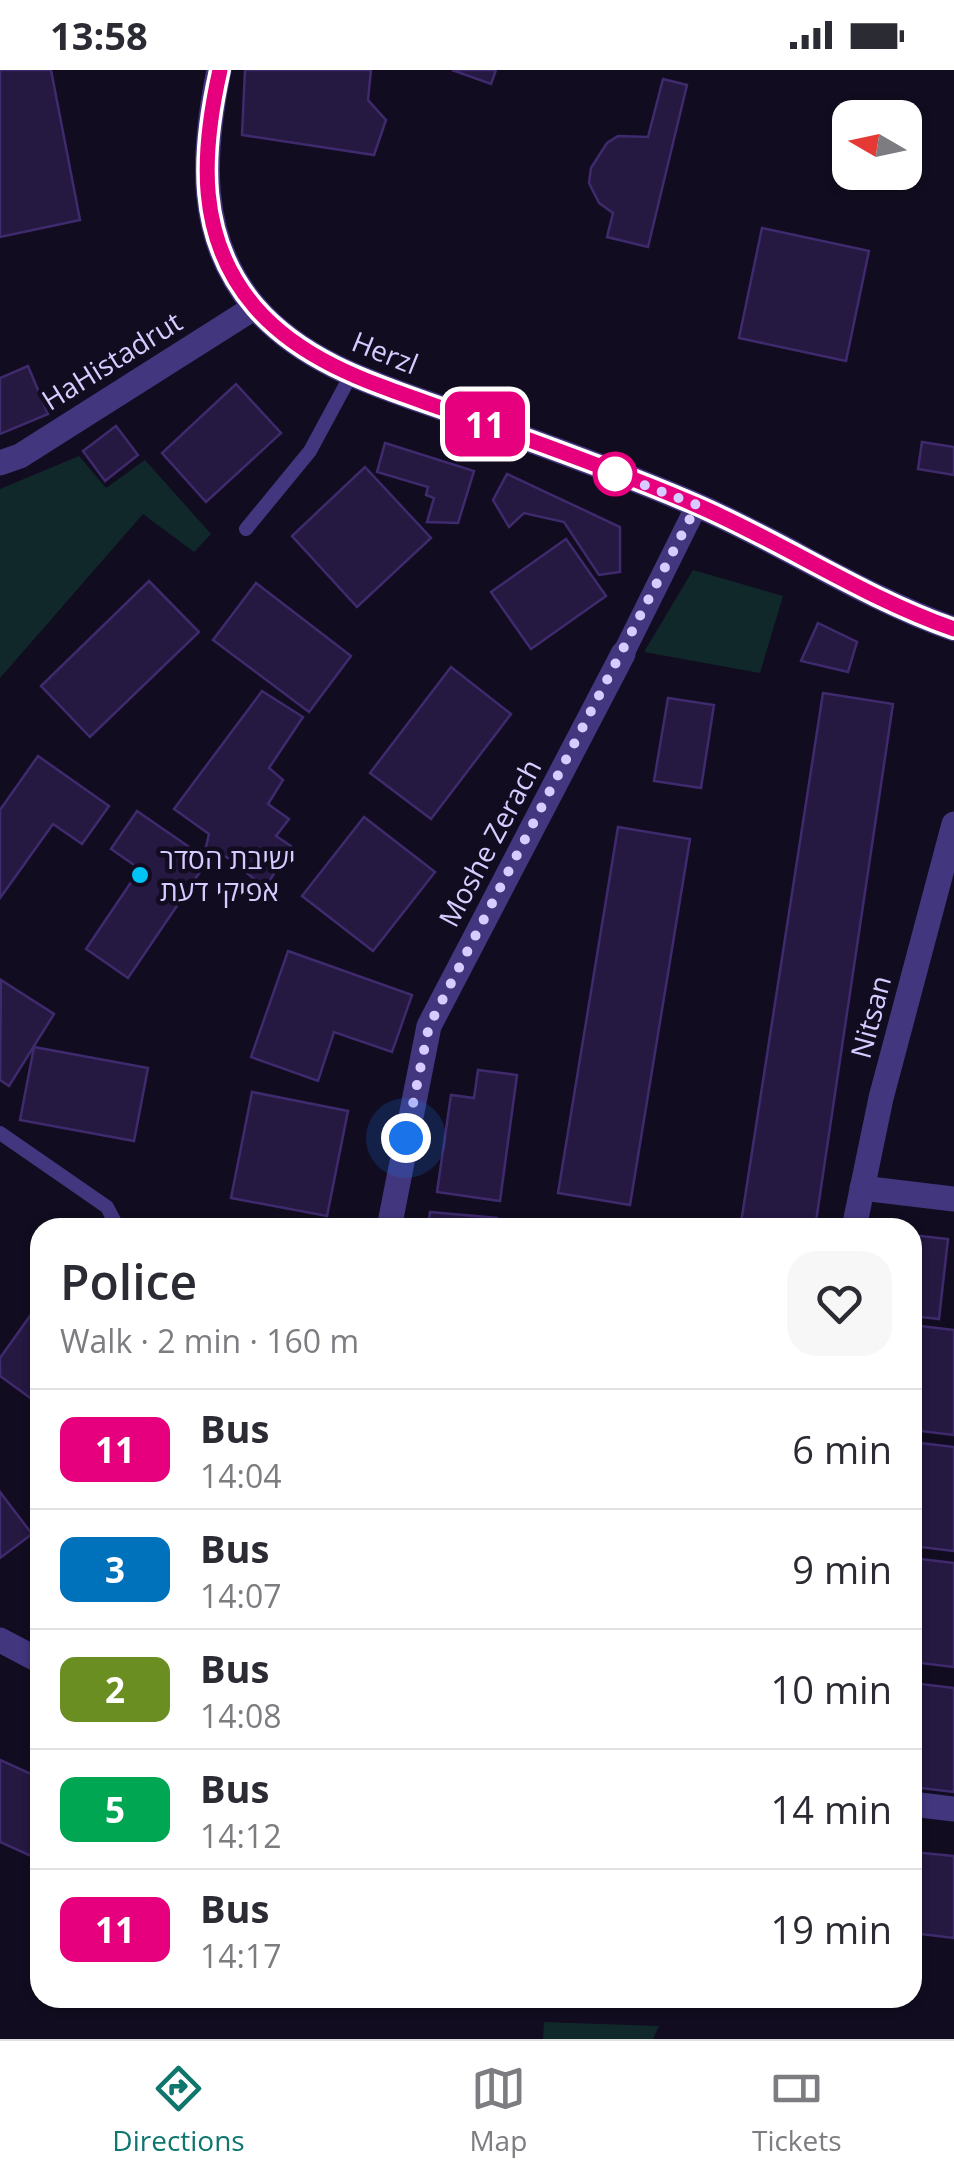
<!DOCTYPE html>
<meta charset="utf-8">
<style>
:root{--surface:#fff;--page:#f7f7f7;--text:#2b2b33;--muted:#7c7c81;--line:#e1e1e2;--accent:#0f766e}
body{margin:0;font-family:"Open Sans",Heebo,sans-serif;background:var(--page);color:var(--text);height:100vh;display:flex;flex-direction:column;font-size:38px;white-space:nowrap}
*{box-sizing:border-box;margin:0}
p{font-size:32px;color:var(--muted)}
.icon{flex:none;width:55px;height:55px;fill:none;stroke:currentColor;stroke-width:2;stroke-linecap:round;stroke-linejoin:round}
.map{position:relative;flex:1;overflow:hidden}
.sheet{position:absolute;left:30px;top:1148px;width:892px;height:790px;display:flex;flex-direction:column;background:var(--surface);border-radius:30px;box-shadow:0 2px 8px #0004}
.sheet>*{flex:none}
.badge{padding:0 20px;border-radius:15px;font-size:35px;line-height:65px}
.needle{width:65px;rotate:279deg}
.controls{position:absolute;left:832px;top:30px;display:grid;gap:20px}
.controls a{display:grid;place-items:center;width:90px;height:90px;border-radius:20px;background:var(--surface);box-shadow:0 2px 8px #0004;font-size:50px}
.you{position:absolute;width:50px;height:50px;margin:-25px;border:8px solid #fff;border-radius:50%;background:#1a73e8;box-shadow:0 0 0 15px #1a73e833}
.map>.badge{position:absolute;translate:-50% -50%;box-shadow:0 0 0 5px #fff}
.round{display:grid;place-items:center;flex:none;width:105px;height:105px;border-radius:30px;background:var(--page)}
.overview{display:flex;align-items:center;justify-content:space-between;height:170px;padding:0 30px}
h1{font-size:48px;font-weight:600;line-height:75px}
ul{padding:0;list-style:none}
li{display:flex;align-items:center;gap:30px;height:120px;padding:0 30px;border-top:2px solid var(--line)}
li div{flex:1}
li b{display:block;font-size:38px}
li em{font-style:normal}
li .badge{min-width:110px;font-weight:700;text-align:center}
.status{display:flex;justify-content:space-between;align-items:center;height:70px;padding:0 50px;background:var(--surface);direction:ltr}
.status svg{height:28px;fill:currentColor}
.tab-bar{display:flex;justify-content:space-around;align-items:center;height:140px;border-top:2px solid var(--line);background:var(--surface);font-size:28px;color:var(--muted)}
.tab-bar a{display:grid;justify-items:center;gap:5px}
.tab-bar .current{color:var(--accent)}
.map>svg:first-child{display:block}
</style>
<div class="status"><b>13:58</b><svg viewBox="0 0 49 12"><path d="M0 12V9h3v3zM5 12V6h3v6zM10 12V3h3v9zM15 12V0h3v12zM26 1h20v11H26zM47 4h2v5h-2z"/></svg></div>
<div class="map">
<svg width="954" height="1969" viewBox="0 0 954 1969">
<rect width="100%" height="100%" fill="#120c20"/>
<!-- green -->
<g fill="#10282a">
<polygon points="79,386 106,418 145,390 211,464 194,482 143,444 0,608 0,419"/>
<polygon points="693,500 783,526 760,603 644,582"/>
<polygon points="544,1952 659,1956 653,1969 543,1969"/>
</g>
<!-- building -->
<g fill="#251841" stroke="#3f2a6d" stroke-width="2.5">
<polygon points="0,0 51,0 80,150 0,167"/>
<polygon points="245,0 371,0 368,30 386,50 374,85 242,65"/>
<polygon points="452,0 496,0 491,14"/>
<polygon points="663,9 687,15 648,177 607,167 613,143 599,133 589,113 591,98 607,73 618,66 648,67"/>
<polygon points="762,158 869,181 846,291 739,268"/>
<polygon points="28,296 48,344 0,364 0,308"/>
<polygon points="236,314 281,363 206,432 162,383"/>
<polygon points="116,356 138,385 105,411 83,381"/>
<polygon points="922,372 954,377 954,405 918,399"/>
<polygon points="385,373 474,401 458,453 427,452 434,428 426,425 428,417 377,402"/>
<polygon points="365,397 431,468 357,537 292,466"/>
<polygon points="507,404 620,457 620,502 599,505 564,452 524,443 509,457 493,430"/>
<polygon points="566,469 606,526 531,579 491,522"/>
<polygon points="149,511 199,562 90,667 41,616"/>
<polygon points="256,513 351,586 309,642 213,570"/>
<polygon points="818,553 857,572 848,602 801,591"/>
<polygon points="451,597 511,644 431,749 370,703"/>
<polygon points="262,621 303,647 269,698 283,710 268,734 289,749 276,766 291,776 265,818 230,789 206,777 209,764 174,739"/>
<polygon points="823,623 893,634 815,1158 772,1158 741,1153"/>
<polygon points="668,628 714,635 701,718 654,711"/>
<polygon points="38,686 109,736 82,774 53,754 0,828 0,740"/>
<polygon points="137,741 208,790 128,908 86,879 140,799 111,779"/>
<polygon points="364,747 435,802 373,881 302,826"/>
<polygon points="618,757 690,769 630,1135 558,1123"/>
<polygon points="288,881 412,925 392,982 334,962 318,1011 251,987"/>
<polygon points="1,910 54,944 9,1016 0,1010"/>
<polygon points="34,977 148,998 134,1071 20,1050"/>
<polygon points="478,1000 517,1005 500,1131 437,1122 451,1025 474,1028"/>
<polygon points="252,1022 348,1041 327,1146 231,1128"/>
<polygon points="430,1142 497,1148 496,1158 428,1158"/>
<polygon points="912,1165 948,1169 939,1249 912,1246"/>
<polygon points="40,1232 40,1335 0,1306 0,1288"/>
<polygon points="912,1255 954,1260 954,1365 912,1360"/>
<polygon points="912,1372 954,1377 954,1481 912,1476"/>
<polygon points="0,1422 32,1464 0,1488"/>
<polygon points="912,1488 954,1493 954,1597 912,1592"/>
<polygon points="912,1613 954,1618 954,1722 912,1717"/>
<polygon points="0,1690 40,1708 40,1790 0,1772"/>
<polygon points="912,1782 954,1786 954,1868 912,1863"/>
</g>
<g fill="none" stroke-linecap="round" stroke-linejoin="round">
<!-- service -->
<g stroke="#42377f" stroke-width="14">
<polyline points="246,459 310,381 351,305"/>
<polyline points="0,1063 107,1137 118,1158"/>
</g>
<!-- pedestrian -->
<polyline stroke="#42377f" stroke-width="22" points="623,584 697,435"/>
<!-- minor -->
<g stroke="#42377f" stroke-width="25">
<polyline points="0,393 20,386 255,237"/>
<polyline points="862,1118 954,1129"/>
<polyline points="389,1158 429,956 623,584"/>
<polyline points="854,1158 881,1028 954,754"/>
<polyline points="0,1570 40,1591"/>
<polyline points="912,1734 954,1739"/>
</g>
<!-- tertiary -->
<path stroke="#42377f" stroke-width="25" d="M219,0C202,84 196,168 255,237C308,298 388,318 461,345C539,374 618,401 694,434C783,472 862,527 954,559"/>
</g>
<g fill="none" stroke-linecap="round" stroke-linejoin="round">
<defs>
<path id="line" d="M220,0C201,84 196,168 255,237C308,298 388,318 461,345C539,374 618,401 694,434C783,472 862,527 954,559"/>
</defs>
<!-- line casing -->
<use href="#line" stroke="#fff" stroke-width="22"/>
<!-- line -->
<use href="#line" stroke="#e6007e" stroke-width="15"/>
<!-- walk -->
<polyline stroke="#d7cbff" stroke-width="10" stroke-dasharray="0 18" points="406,1068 429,956 697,435 615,404"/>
</g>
<!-- markers -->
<circle fill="#fff" stroke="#e6007e" stroke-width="5" cx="615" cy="404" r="20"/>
<circle fill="#00c3f6" stroke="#120c20" stroke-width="4" cx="140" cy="805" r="10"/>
<g text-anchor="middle" stroke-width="9" stroke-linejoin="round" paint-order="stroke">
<!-- street labels -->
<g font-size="28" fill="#d7cbff" stroke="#120c20">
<text transform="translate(385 283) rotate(22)" y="10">Herzl</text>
<text transform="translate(112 291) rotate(-32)" y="10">HaHistadrut</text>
<text transform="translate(490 773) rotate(-62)" y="10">Moshe Zerach</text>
<text transform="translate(871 947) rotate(-75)" y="10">Nitsan</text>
</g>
<!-- poi labels -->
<g font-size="28" fill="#d7cbff" stroke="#120c20" text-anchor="start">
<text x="160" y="799">ישיבת הסדר<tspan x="160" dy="32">אפיקי דעת</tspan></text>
</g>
</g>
</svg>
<div class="controls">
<a><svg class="needle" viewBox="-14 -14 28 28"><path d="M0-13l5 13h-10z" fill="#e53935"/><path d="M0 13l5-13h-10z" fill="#7c7c81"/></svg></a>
</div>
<div class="you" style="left:406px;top:1068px"></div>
<b class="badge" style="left:485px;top:354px;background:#e6007e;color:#fff">11</b>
<section class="sheet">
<div class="overview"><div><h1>Police</h1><p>Walk · 2 min · 160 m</p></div><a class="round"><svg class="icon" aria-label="heart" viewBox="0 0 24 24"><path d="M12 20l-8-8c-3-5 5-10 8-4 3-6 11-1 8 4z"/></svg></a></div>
<ul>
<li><span class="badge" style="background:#e6007e;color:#fff">11</span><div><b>Bus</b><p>14:04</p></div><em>6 min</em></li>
<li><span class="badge" style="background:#0072bc;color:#fff">3</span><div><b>Bus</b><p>14:07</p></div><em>9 min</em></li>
<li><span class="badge" style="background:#6b8e23;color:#fff">2</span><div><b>Bus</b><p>14:08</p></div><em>10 min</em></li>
<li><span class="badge" style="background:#00a651;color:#fff">5</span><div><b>Bus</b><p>14:12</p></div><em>14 min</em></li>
<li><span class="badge" style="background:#e6007e;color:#fff">11</span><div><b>Bus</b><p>14:17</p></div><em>19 min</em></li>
</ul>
</section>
</div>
<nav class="tab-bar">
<a class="current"><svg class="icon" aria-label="directions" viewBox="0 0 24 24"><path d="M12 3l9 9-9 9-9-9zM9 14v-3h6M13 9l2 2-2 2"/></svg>Directions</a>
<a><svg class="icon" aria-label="map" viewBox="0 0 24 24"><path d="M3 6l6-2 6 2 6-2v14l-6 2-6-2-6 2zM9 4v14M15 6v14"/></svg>Map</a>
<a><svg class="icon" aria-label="tickets" viewBox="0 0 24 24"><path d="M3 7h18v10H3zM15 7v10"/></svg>Tickets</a>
</nav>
